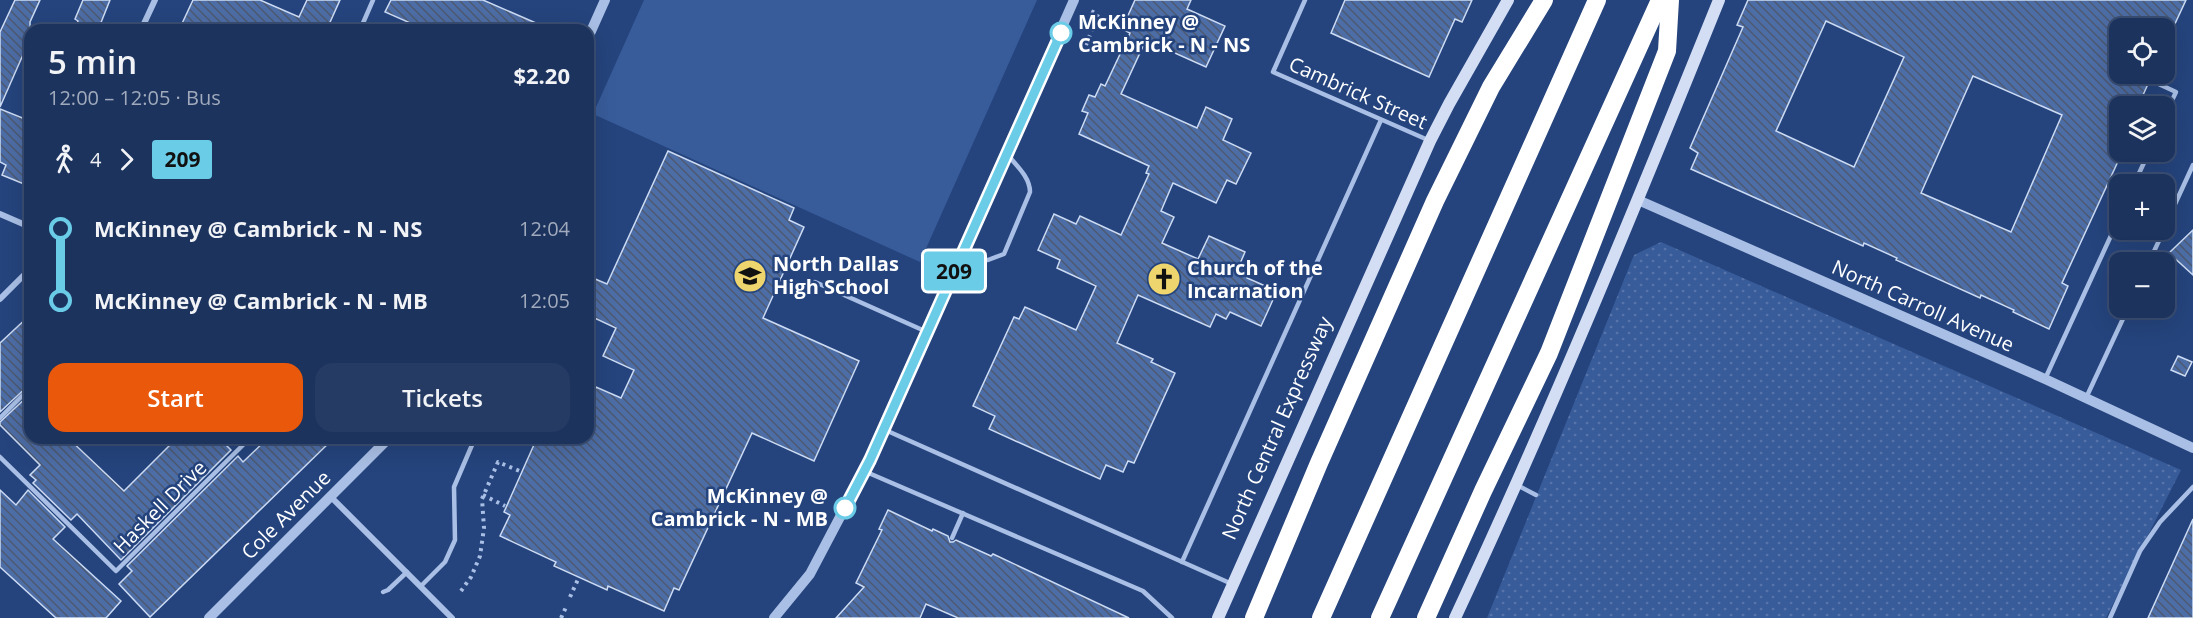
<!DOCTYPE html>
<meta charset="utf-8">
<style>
:root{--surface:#1c335e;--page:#253b64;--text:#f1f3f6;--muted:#a0aabc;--line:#3a4e73;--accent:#ea580c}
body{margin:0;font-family:"Open Sans",sans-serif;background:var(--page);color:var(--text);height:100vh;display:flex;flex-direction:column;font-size:22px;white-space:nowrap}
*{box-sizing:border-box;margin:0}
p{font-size:20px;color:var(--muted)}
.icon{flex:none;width:33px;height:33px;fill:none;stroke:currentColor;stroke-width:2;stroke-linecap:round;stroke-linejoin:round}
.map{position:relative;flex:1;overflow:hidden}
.side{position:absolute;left:24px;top:24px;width:570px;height:420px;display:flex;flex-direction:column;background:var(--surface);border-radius:18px;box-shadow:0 6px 24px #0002,0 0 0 2px var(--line)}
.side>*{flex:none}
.badge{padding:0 12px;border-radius:4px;font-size:21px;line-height:39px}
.tools{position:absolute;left:2109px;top:18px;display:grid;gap:12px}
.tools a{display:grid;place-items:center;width:66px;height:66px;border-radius:12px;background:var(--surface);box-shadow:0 6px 24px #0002,0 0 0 2px var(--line);font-size:30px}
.map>.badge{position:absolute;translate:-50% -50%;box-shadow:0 0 0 3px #fff}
.legs{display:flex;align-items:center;gap:9px;height:66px;padding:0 24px;font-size:20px}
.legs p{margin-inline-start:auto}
.overview{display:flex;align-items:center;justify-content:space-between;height:102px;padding:0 24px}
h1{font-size:33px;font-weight:600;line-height:45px}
.primary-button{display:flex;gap:12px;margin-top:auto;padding:12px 24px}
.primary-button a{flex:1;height:69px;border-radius:18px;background:var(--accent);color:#fff;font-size:24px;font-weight:600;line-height:69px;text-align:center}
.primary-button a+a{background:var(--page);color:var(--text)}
ul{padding:0 24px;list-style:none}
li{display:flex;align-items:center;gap:21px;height:72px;font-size:22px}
li i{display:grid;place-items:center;width:9px;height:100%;margin:0 8px;background:currentColor}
li i::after{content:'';width:15px;height:15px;margin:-8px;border:4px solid;border-radius:50%;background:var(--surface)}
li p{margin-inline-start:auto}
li:first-child i{background:linear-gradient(#0000 50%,currentColor 0)}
li:last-child i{background:linear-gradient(currentColor 50%,#0000 0)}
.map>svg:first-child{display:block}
</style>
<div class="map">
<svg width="2193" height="618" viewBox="0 0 2193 618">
<defs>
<pattern id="grass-dots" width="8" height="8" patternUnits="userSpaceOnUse" patternTransform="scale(1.5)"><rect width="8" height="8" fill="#385c9a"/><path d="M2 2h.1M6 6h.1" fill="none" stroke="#5674a9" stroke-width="1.8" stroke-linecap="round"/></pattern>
<pattern id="building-back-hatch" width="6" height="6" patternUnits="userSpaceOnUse" patternTransform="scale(1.5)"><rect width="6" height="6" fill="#4d6da6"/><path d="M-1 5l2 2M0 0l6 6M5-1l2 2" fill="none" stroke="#4c5970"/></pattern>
</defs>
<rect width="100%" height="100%" fill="#25447d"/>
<!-- grass -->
<polygon fill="url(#grass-dots)" points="1661,242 2181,470 2106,618 1487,618 1634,255"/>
<!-- park -->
<polygon fill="#385c9a" points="644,0 1037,0 920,262 593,114"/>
<!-- building -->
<g fill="url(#building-back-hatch)" stroke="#ccdbf4" stroke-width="1.5" fill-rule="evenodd">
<polygon points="15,0 40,0 30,22 30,50 26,48 0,107 0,32"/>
<polygon points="83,0 110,0 98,30 75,30 78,21 75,19"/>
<polygon points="193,0 260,0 299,17 307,0 340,0 327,29 329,30 179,30"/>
<polygon points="391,0 483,0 552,30 426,30 385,12"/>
<polygon points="1135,0 1191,0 1187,9 1225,26 1206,67 1146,40 1121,94 1197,128 1206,107 1232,119 1223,140 1251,153 1236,184 1227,180 1216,203 1173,183 1161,211 1174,217 1162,243 1198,259 1209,236 1245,252 1239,266 1247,270 1244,275 1247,276 1247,278 1277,291 1261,326 1230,312 1226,319 1216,314 1210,327 1138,295 1117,343 1153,359 1151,362 1175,373 1134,463 1128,461 1123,472 1106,465 1100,479 989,429 995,416 973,406 1014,317 1019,319 1025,307 1076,330 1096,286 1057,268 1060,260 1038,250 1054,214 1076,224 1080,216 1121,235 1149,174 1146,173 1149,166 1079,134 1088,113 1082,111 1089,95 1095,97 1101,84 1105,86 1130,33 1122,29"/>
<polygon points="1345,0 1472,0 1462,22 1455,19 1429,77 1331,33"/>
<path d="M1748,0H2186L2173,28H2120V74H2153L2146,79L2148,84L2138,106H2120V157L2062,283L2068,286L2049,329L2013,312L2014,310L1981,295L1980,298L1896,260L1897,258L1864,243L1863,246L1691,169L1698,153L1690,148L1743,27L1737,25ZM1826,21L1904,57L1854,167L1776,131ZM1973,76L2062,115L2011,232L1921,193Z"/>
<polygon points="0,109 30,121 30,169 24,184 2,175 6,165 0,162"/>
<polygon points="668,151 794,208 789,220 804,227 763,318 859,361 814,461 752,433 679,590 674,588 664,611 608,586 607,590 554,566 556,562 500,536 510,515 504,512 537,438 588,438 588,391 594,393 596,387 621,398 634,370 603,356 616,328 588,315 588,276 607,284"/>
<polygon points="2193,230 2193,275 2169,253"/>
<polygon points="30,315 30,384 0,412 0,343"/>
<polygon points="2178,356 2192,362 2185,376 2171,370"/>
<polygon points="30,394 30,438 68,438 124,491 177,438 219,438 231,450 121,560 77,514 71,520 33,483 36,480 30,475 40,465 0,425 0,422"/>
<polygon points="268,438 334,438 150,617 119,584 132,571 127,566 238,456 243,462"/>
<polygon points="0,490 16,505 28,490 65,527 53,539 121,601 106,618 56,618 0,567"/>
<polygon points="888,510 932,531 933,529 948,536 950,542 953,542 956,540 991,556 993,554 1129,618 958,618 926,604 920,618 836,618 864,587 856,583 882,530 879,529"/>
<polygon points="2193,519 2193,618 2148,618"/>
</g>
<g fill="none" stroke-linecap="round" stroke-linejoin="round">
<!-- path -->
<g stroke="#a9bfe5" stroke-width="4" stroke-dasharray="3 4.5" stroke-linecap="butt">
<polyline points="1086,45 1098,14 1088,10"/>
<polyline points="483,495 505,506"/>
<polyline points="461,591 471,577 480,556 484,528 482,499 498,462 522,472"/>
<polyline points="570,597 579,577"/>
<polyline points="561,618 567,605"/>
</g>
<!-- service -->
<g stroke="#a9bfe5" stroke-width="4.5">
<polyline points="1305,0 1273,72 1428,140"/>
<polyline points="360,30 373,0"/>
<polyline points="2150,80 2176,92 2164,117"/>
<polyline points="588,178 591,180 588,186"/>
<polyline points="2134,184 2149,152"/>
<polyline points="2164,228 2193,165"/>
<path d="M960,257L988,260L1004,254L1030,192C1030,177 1016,165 1007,154"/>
<polyline points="2149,262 2164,230"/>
<polyline points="815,282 927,332"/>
<polyline points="2045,379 2120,216"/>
<polyline points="2086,398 2128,308"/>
<polyline points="0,418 30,388"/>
<polyline points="883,429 1232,584"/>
<polyline points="0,457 116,571 250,438"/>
<polyline points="864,471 1143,591 1172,618"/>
<polyline points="1517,485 1536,495"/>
<polyline points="952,538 963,513"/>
<polyline points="1182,562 1381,120"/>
<polyline points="421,586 445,562 455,540 454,487 475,438"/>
<polyline points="383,592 388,590 407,572"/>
<polyline points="2110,618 2140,551 2160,522 2193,487"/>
</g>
<!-- minor -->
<g stroke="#a9bfe5" stroke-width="6">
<polyline points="141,30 155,0"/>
<polyline points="0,214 30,227"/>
<polyline points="0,299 30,269"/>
<polyline points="330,496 452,618"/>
</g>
<!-- tertiary -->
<g stroke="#a9bfe5" stroke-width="10">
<polyline points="588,38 605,0"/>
<polyline points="1638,200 2045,379 2193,448"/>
<polyline points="209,618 389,438"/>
<polyline points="774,618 810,574 870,460 1074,0"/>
</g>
<!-- secondary -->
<g stroke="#d3def5" stroke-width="12">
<polyline points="1218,618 1430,141 1449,104 1508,0"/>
<path d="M1455,618C1550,415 1635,208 1719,0"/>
</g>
<!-- motorway -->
<g stroke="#fff" stroke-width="18">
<polyline points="1254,618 1319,463 1435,201 1491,87 1544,0"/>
<polyline points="1321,618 1597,0"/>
<polyline points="1380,618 1660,0"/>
<polyline points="1426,618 1483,491 1549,353 1667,51 1670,0"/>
</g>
</g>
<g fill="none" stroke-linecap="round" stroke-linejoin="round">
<defs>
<polyline id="line-1" points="845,508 870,460 1061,33"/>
</defs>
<!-- line-1 casing -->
<use href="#line-1" stroke="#fff" stroke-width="14"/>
<!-- line-1 -->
<use href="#line-1" stroke="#6bcce7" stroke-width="9"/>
</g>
<!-- icons -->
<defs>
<symbol id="school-disc" viewBox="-11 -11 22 22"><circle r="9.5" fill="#efd56d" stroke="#25447d"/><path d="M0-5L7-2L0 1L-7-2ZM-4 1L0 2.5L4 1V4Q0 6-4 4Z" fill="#111"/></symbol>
<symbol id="church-disc" viewBox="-11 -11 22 22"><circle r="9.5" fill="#efd56d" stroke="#25447d"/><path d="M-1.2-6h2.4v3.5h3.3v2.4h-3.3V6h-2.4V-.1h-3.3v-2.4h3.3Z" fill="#111"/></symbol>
</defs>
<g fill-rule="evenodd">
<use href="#school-disc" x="731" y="257" width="38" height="38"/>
<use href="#church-disc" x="1145" y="260" width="38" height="38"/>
</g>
<!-- markers -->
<g fill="#fff" stroke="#6bcce7" stroke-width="3">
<circle cx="1061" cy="33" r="10"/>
<circle cx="845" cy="508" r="10"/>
</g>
<g text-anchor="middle" stroke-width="5" stroke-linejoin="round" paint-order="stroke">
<!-- stop labels -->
<g font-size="20" font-weight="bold" fill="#fff" stroke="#25447d" text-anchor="start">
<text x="1078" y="29">McKinney @<tspan x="1078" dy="23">Cambrick - N - NS</tspan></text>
<text x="828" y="503" text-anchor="end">McKinney @<tspan x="828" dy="23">Cambrick - N - MB</tspan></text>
</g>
<!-- street labels -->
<g font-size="20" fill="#fff" stroke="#25447d">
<text transform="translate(1358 93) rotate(24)" y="7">Cambrick Street</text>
<text transform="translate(1923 306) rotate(24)" y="7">North Carroll Avenue</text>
<text transform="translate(1277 428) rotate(-66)" y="7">North Central Expressway</text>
<text transform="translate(160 507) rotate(-45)" y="7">Haskell Drive</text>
<text transform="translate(286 515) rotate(-45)" y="7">Cole Avenue</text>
</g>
<!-- poi labels -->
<g font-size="20" font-weight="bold" fill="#fff" stroke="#25447d" text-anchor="start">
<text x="773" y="271">North Dallas<tspan x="773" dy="23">High School</tspan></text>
<text x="1187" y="275">Church of the<tspan x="1187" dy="23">Incarnation</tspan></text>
</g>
</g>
</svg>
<div class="tools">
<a><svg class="icon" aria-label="locate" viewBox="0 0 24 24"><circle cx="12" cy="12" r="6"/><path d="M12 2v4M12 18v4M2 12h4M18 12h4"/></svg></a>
<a><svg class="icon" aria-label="layers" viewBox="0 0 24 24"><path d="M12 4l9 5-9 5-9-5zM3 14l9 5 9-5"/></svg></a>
<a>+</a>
<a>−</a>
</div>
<b class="badge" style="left:954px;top:271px;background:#6bcce7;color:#111">209</b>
<section class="side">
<div class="overview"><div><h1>5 min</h1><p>12:00 – 12:05 · Bus</p></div><b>$2.20</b></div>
<div class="legs"><svg class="icon" aria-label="walk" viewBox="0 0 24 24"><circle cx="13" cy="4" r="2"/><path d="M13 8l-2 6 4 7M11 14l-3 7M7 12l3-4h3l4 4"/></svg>4<svg class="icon" aria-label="forward" viewBox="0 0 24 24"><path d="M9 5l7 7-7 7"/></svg><b class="badge" style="background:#6bcce7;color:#111">209</b></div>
<ul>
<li><i style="color:#6bcce7"></i><b>McKinney @ Cambrick - N - NS</b><p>12:04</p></li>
<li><i style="color:#6bcce7"></i><b>McKinney @ Cambrick - N - MB</b><p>12:05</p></li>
</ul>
<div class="primary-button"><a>Start</a><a>Tickets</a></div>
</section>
</div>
